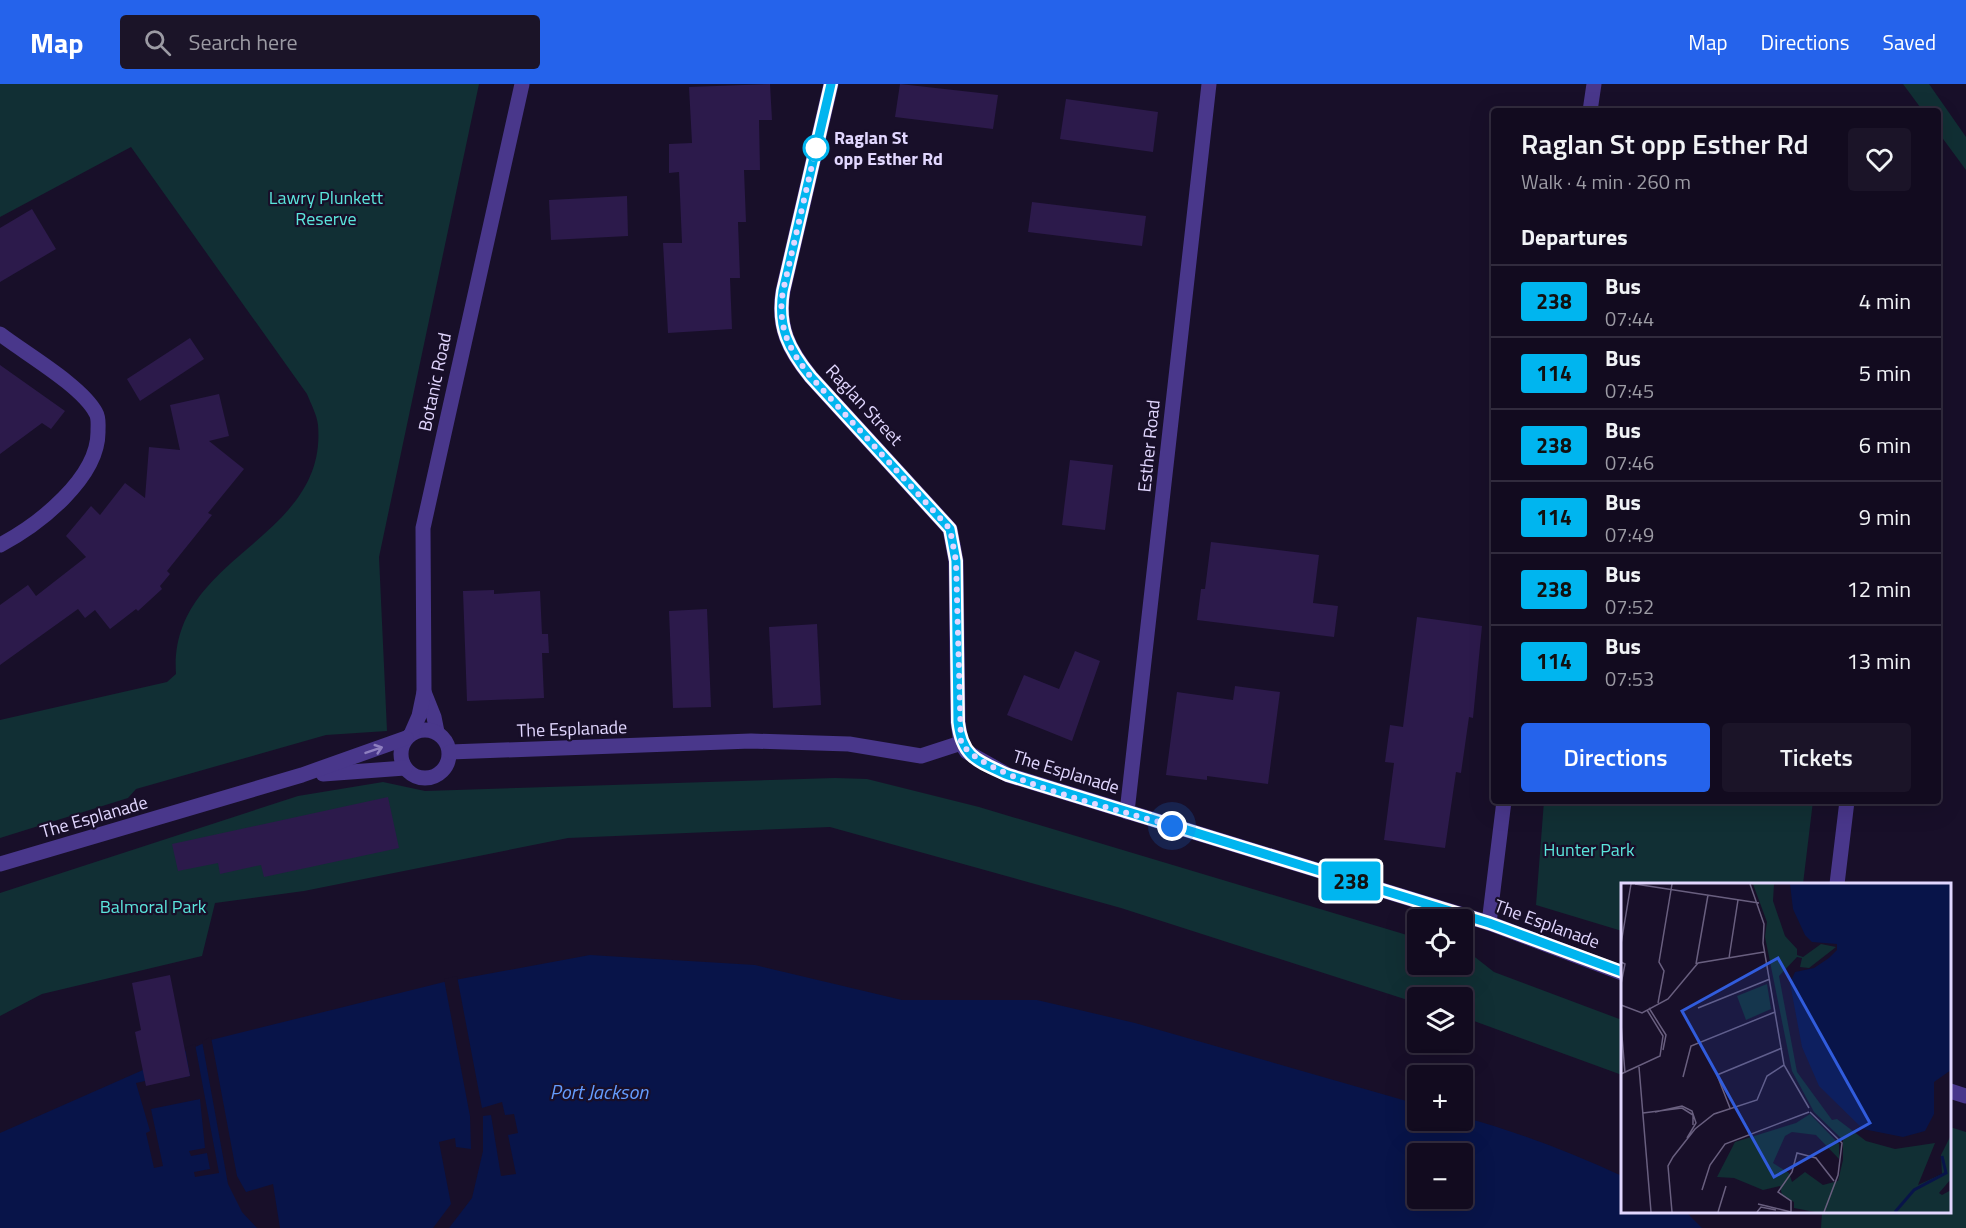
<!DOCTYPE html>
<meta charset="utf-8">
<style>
:root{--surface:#120b1f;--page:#1b1428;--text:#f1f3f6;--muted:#9c9ba4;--line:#312b3d;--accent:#2563eb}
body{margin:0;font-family:"Titillium Web",sans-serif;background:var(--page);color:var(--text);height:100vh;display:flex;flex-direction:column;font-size:22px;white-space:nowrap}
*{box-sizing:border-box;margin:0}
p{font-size:20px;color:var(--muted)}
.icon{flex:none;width:33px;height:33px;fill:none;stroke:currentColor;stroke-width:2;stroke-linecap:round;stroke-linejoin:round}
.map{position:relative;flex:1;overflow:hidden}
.drawer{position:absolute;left:1491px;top:24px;width:450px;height:696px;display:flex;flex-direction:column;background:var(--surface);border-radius:6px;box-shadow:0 6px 24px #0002,0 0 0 2px var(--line)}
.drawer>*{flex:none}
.badge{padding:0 12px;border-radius:4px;font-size:21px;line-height:39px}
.controls{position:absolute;left:1407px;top:825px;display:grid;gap:12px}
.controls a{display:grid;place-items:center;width:66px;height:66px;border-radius:6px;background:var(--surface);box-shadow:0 6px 24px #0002,0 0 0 2px var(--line);font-size:30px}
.you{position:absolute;width:30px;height:30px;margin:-15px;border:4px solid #fff;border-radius:50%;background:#1a73e8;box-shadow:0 0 0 9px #1a73e833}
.map>.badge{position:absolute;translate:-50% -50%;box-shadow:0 0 0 3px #fff}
h2{padding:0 30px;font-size:22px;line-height:54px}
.round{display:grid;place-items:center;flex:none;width:63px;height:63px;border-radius:6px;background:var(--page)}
.overview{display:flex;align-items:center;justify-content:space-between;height:102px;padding:0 30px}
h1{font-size:28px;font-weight:600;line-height:45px}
.primary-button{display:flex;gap:12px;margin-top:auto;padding:12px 30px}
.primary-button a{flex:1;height:69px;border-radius:6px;background:var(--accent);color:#fff;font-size:24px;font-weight:600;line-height:69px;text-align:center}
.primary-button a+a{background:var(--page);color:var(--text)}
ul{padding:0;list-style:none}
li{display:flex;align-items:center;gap:18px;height:72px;padding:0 30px;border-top:2px solid var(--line)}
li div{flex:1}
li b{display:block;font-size:22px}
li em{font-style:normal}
li .badge{min-width:66px;font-weight:700;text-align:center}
header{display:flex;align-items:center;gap:36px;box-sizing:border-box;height:84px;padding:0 30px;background:var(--accent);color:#fff}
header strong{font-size:28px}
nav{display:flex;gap:33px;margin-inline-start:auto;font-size:21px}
.search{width:420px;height:54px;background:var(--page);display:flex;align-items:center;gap:15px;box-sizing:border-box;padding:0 21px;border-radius:6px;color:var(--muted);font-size:22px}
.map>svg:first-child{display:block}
</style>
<header>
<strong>Map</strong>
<div class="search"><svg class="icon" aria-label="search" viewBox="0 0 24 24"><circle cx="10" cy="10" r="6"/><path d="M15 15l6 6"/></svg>Search here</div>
<nav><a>Map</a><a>Directions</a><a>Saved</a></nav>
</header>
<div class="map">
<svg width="1966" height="1144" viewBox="0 0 1966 1144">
<rect width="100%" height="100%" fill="#180f29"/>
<!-- green -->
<g fill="#112f34">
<path d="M0,0H479L379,473L387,647L326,651L136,705L128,714L0,754V636L167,598L176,590C168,470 328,458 318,341C317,331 311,320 307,310L131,63L0,133Z"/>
<polygon points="1903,0 1929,0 1966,53 1966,86 1938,48 1938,27 1923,27"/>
<polygon points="835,694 867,695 979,723 1417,854 1418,880 1462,880 1463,868 1471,870 1494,888 1622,936 1622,991 1463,933 1462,914 1418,914 1417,919 1121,824 830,743 568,754 304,807 215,819 202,872 42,910 0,932 0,809 298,712 383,698 425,707"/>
<polygon points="1544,717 1813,717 1803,800 1622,800 1622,847 1536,821"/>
<polygon points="1950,1043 1966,1048 1966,1144 1821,1144 1822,1128 1950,1128"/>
</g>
<!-- water -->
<path fill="#081449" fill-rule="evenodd" d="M590,871L755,881L902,916H1037L1135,939L1417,1020L1418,1036H1462L1463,1033C1518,1048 1570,1068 1622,1092V1128H1686L1702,1144H0V1049L211,956L444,898ZM1418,1070H1462V1114H1418Z"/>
<!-- pier -->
<g fill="#180f29">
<polygon points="457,892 482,1024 502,1018 505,1031 514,1030 518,1049 508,1051 516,1090 501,1092 491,1031 483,1032 483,1067 472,1114 449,1144 433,1144 451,1120 439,1058 455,1054 456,1063 471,1065 470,1032 444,895"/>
<polygon points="211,953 237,1092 246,1108 273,1100 280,1144 257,1144 242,1128 228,1100 202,957"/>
<polygon points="195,960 219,1089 195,1093 194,1088 210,1085 207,1069 191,1072 189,1067 205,1064 200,1015 151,1025 163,1082 154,1084 146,1049 150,1047 136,999 145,997 146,1001 190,992 185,964"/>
</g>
<!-- building -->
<g fill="#2c1a4b">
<polygon points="770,0 772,36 759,36 760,86 744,86 746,138 738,138 740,194 730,194 732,245 668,249 663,159 682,159 679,88 669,89 669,60 692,59 689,3"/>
<polygon points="900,0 998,11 993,45 895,33"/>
<polygon points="1066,15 1158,28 1153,68 1060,55"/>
<polygon points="627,112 628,152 551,156 549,116"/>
<polygon points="1032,118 1146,132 1142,162 1028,148"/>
<polygon points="32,125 56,165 0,198 0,144"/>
<polygon points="190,254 204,275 140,317 127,295"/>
<polygon points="0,281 65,327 51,345 42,339 0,370"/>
<polygon points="219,310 229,352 209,357 244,385 208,429 212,431 167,487 170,490 160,502 162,505 138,527 136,525 110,545 95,526 85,534 78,525 0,581 0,521 28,501 36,512 86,473 66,452 91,422 100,431 125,399 145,414 149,363 180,366 170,321"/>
<polygon points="1070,376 1113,381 1105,446 1062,441"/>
<polygon points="1211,458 1319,471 1313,519 1338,522 1334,553 1197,536 1201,505 1205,505"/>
<polygon points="494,506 494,510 540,507 542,550 548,550 549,569 542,569 544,614 467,617 463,507"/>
<polygon points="707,525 711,623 673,624 669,527"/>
<polygon points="1417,533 1482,542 1473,634 1469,633 1461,689 1456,688 1445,764 1384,756 1394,679 1385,678 1390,641 1403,643"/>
<polygon points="817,540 821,621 773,624 769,543"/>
<polygon points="1075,567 1100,577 1072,657 1007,631 1024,591 1059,605"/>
<polygon points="1235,602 1280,608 1268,700 1207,692 1207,696 1166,691 1177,608 1233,616"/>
<polygon points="388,713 399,764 264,793 261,781 220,790 218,779 178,787 172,760"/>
<polygon points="170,891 190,992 146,1002 135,948 141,946 132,899"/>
</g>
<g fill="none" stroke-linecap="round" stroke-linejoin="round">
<!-- minor -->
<g stroke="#49378b" stroke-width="15">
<polyline points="1590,27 1594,0"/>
<path d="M0,250C26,270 82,302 96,329C99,334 98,341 98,347C99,394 38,441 0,461"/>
<polyline points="424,608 434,633 437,648"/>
<circle cx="425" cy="670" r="24"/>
<polyline points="412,648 419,632 424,608 423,444 522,0"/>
<polyline points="323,690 405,684"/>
<polyline points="1127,728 1209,0"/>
<polyline points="0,780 302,691 406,654"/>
<polyline points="1837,800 1847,717"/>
<polyline points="1489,839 1504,717"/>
</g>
<!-- tertiary -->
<g stroke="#49378b" stroke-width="15">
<path d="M831,0L783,207C777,243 789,266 811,293L950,445L956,477L958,638L961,659L967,668L1008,691L1489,839L1622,889"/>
<polyline points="450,668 751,657 849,660 921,672 961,659"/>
<polyline points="1950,1007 1966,1012"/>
</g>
</g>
<!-- one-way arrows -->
<defs><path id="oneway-shaft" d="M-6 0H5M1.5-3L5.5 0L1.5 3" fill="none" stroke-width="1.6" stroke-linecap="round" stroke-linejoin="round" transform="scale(1.5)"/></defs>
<use stroke="#8e7fbf" href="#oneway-shaft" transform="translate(374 666) rotate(-19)"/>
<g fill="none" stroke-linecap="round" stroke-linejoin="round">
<defs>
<path id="line" d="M831,0L783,207C777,243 789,266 811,293L950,445L956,477L958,638C962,673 977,677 1008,691L1489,839L1622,888"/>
</defs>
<!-- line casing -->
<use href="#line" stroke="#fff" stroke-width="14"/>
<!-- line -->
<use href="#line" stroke="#00b5ef" stroke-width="9"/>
<!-- walk -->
<path stroke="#e2d7ff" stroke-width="6" stroke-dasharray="0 10.8" d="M816,64L783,207C777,243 789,266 811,293L950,445L956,477L961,659C986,696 1125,727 1172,742"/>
</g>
<!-- markers -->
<circle fill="#fff" stroke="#00b5ef" stroke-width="3" cx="816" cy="64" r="12"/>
<g text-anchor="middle" stroke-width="4.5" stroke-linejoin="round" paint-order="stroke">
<!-- stop labels -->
<g font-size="18" font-weight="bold" fill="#e2d7ff" stroke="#180f29" text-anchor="start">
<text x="834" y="60">Raglan St<tspan x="834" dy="21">opp Esther Rd</tspan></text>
</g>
<!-- park labels -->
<g font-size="18" fill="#5be6dc" stroke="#180f29">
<text x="326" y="120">Lawry Plunkett<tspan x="326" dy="21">Reserve</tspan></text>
<text x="1589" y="772">Hunter Park</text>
<text x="153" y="829">Balmoral Park</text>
</g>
<!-- street labels -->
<g font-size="18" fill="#e2d7ff" stroke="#180f29">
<text transform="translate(435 298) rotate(-78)" y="6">Botanic Road</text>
<text transform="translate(864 321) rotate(47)" y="6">Raglan Street</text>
<text transform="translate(1149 362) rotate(-84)" y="6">Esther Road</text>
<text transform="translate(572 645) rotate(-2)" y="6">The Esplanade</text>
<text transform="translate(1066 688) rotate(17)" y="6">The Esplanade</text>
<text transform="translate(94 733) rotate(-16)" y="6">The Esplanade</text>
<text transform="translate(1547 840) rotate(20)" y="6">The Esplanade</text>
</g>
<!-- water labels -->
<g font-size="20" font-style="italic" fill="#659dff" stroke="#180f29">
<text x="599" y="1015">Port Jackson</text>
</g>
</g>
<!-- overview -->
<g transform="translate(1621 799)">
<rect width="330" height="330" fill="#180f29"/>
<path d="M132,1H153L152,18L164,53L176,66V72L182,74L200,61L215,64L188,85L179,84L181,75L176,74L158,93L176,189L211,237L216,236L245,258L274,266L314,260L297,302L321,291L320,272L330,252V296L318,310L321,312L330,307V329H194L173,325V319L161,312L159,303L142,307L113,295L96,294L114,259L175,240L189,231L218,261V276L195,252L171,249L164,253L152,280L168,290L171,299L184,289L202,302L217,298L222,277V257L193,229L171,188L144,54L146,39ZM146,101L150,126L125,137L116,113Z" fill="#112f34"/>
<path d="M169,1H330V187L313,199V231L304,248L282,254L242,246L198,203L181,164L169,100L174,89L193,85L208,75L216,67V61L191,59L184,52L172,26Z" fill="#081449"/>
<path fill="none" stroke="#081449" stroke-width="3" d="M274,329L293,307L325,290L321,273"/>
<path fill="none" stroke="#695f7f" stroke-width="1.5" d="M14,1L138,20M129,1L143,41L142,60L163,182L188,225M0,61L10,1M108,75L117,17M0,79L4,81L0,101M75,81L87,12M37,120L43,88L38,79L51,1M0,122L21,130L47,116L77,80L143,69M28,125L45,152L42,167M77,125L149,96M0,141L4,190M18,184L30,329M0,191L39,173L42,153L26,127M62,194L70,163L154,129M109,225L96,192L161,165M34,229L61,223L71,228L75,240L66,255M189,229L221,260L217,292L203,329M22,230L61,225L72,232V242M81,307L89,282L104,261L188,229M137,321L170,329M51,329L47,283L52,274L74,246L93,231L136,217L146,193L163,182M97,329L105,303M136,329L140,324L155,327M170,329V318L157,309L171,289L176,270L195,275L213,298"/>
<path fill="#315cdc" fill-opacity="0.15" stroke="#315cdc" stroke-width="3" d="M157,75L249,240L153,294L61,128Z"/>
<rect width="330" height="330" fill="none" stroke="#e2d7ff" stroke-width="3"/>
</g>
</svg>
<div class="controls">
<a><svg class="icon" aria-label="locate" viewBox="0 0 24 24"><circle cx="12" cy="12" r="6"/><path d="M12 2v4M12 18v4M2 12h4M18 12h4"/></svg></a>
<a><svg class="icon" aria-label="layers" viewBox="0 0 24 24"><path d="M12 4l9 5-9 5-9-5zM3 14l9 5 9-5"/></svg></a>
<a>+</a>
<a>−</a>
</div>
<div class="you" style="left:1172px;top:742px"></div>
<b class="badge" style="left:1351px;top:797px;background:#00b5ef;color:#111">238</b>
<section class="drawer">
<div class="overview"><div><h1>Raglan St opp Esther Rd</h1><p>Walk · 4 min · 260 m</p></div><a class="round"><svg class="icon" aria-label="heart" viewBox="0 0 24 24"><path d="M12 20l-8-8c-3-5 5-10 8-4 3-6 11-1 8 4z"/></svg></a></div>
<h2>Departures</h2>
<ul>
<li><span class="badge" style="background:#00b5ef;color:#111">238</span><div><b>Bus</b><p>07:44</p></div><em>4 min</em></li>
<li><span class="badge" style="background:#00b5ef;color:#111">114</span><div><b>Bus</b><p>07:45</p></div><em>5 min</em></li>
<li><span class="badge" style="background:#00b5ef;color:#111">238</span><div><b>Bus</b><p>07:46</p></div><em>6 min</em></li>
<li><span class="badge" style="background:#00b5ef;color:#111">114</span><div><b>Bus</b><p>07:49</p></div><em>9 min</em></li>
<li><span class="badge" style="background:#00b5ef;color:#111">238</span><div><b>Bus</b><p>07:52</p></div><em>12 min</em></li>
<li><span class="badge" style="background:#00b5ef;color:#111">114</span><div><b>Bus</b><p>07:53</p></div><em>13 min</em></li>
</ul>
<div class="primary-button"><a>Directions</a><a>Tickets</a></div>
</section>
</div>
